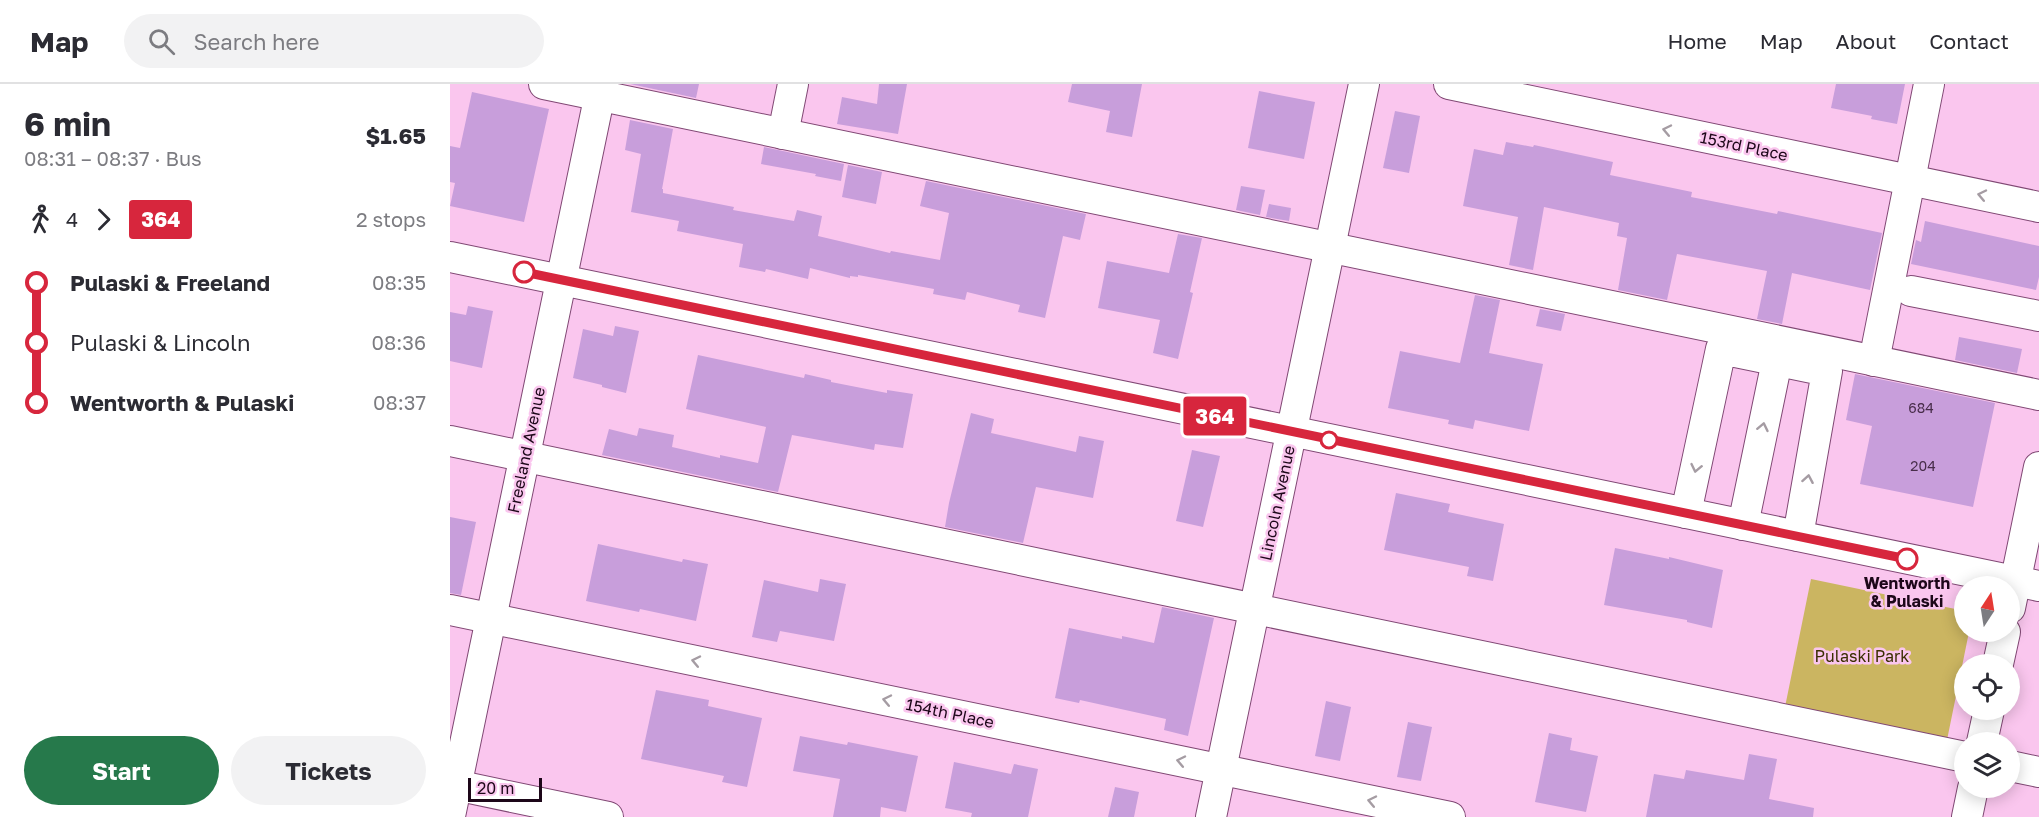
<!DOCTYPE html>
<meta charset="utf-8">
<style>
:root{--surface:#fff;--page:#f2f2f3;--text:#2b2b33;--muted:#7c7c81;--line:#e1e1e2;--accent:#26794b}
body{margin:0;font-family:"Golos Text",sans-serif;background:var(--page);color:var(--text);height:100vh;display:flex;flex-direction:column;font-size:22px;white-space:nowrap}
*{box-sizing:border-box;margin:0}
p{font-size:20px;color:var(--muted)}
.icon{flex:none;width:33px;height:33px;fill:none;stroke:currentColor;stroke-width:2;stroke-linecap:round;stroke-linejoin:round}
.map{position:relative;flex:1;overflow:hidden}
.details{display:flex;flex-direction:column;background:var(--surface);width:450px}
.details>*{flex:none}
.badge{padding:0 12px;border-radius:4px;font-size:21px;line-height:39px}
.needle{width:39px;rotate:12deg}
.tools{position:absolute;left:1504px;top:492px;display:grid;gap:12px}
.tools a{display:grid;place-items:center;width:66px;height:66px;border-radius:50%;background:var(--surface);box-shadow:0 3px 15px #0003;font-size:30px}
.scale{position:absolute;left:18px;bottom:15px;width:74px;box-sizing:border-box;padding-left:6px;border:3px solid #1d0719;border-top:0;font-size:16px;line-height:21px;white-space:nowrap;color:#1d0719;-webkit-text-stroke:4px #fac6ee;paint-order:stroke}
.map>.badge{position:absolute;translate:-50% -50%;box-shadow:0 0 0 3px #fff}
.legs{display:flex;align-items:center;gap:9px;height:66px;padding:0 24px;font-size:20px}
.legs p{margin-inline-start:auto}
.headline{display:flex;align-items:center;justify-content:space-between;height:102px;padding:0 24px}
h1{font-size:33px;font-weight:700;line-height:45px}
.primary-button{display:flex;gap:12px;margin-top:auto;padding:12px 24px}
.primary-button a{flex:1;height:69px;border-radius:36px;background:var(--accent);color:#fff;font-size:24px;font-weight:700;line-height:69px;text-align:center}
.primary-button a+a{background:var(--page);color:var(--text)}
ul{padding:0 24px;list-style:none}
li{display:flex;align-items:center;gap:21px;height:60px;font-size:22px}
li i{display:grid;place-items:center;width:9px;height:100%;margin:0 8px;background:currentColor}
li i::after{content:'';width:15px;height:15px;margin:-8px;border:4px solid;border-radius:50%;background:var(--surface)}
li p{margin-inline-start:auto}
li:first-child i{background:linear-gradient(#0000 50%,currentColor 0)}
li:last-child i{background:linear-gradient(currentColor 50%,#0000 0)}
header{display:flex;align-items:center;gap:36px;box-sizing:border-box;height:84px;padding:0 30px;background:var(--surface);border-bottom:2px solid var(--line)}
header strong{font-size:28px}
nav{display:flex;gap:33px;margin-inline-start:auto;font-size:21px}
.search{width:420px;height:54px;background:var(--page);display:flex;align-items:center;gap:15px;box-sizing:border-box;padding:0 21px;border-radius:33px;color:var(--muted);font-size:22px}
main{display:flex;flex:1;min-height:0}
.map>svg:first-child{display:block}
</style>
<header>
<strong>Map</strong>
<div class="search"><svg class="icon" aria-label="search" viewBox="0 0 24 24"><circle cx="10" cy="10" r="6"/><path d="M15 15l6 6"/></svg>Search here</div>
<nav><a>Home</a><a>Map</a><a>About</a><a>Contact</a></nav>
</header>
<main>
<section class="details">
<div class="headline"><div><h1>6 min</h1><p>08:31 – 08:37 · Bus</p></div><b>$1.65</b></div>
<div class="legs"><svg class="icon" aria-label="walk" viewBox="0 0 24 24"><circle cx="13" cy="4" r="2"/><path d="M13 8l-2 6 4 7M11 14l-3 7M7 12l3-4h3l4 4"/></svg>4<svg class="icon" aria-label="forward" viewBox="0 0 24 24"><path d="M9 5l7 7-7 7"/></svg><b class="badge" style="background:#d7263d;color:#fff">364</b><p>2 stops</p></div>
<ul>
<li><i style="color:#d7263d"></i><b>Pulaski &amp; Freeland</b><p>08:35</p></li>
<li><i style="color:#d7263d"></i><span>Pulaski &amp; Lincoln</span><p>08:36</p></li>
<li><i style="color:#d7263d"></i><b>Wentworth &amp; Pulaski</b><p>08:37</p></li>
</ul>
<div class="primary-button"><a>Start</a><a>Tickets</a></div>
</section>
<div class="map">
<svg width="1589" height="733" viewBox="0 0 1589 733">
<rect width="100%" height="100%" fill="#fac6ee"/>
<!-- green -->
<polygon fill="#cbb561" points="1361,495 1515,527 1515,548 1519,548 1497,656 1335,623"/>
<!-- building -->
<g fill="#c89edb">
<polygon points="180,0 249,0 246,14"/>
<polygon points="429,0 457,0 448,50 387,40 392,13 427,20"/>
<polygon points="622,0 692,0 682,53 656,48 660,27 618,18"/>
<polygon points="1386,0 1455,0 1447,40 1421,35 1422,32 1381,24"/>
<polygon points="809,7 865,18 854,75 798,64"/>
<polygon points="22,8 99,25 74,138 0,122 5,99 0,98 0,62 10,64"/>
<polygon points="945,27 970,32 959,89 933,84"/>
<polygon points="180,36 223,45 212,105 213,105 213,109 284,123 283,126 344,137 347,126 372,132 368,152 440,169 441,167 490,176 499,129 470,122 476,97 636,130 630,156 613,152 595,234 568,228 570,221 517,208 515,216 483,210 484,205 408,191 408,193 400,192 400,194 360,184 358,195 316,185 315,188 289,183 293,160 227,147 229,137 181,128 191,70 175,66"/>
<polygon points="1056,58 1083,63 1084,61 1163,78 1160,91 1242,108 1241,113 1327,130 1328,127 1432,149 1420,206 1342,189 1332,240 1307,235 1317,187 1227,170 1217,216 1168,206 1177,154 1167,152 1169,139 1094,123 1083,186 1059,181 1068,133 1013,122 1024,65 1053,71"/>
<polygon points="314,63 394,80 391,97 365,92 366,90 311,80"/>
<polygon points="398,81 432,88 426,120 392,113"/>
<polygon points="791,102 815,106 810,131 786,126"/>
<polygon points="819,120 841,124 839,137 816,133"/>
<polygon points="1475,137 1589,162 1589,193 1586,206 1461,180 1466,156 1471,158"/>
<polygon points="728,150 752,154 740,208 743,209 728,275 703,269 710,236 648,224 657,177 719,189"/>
<polygon points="1025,211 1050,216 1039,269 1093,280 1079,347 1025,336 1023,345 998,340 999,336 938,324 950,267 1010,279"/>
<polygon points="18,222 43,227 32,284 0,277 0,228 16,231"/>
<polygon points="1090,225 1115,230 1111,247 1086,242"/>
<polygon points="165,242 189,247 176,309 152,303 152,301 123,294 133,245 163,252"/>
<polygon points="1509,253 1572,265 1567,289 1505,276"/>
<polygon points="248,271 354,294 355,290 381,296 381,298 437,309 437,306 463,310 453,364 425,360 424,366 342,351 328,408 152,371 159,345 187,352 189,344 224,351 222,363 270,374 270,371 308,379 316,343 236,325"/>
<polygon points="1405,290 1545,319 1523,423 1410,400 1422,342 1396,336"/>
<polygon points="521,329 544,335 541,349 626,368 629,352 654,357 643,414 586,403 573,459 495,443 499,419"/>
<polygon points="742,366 770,372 753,443 726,437"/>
<polygon points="946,409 1000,420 998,428 1054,440 1043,497 1017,492 1019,483 934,466"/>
<polygon points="0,433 26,438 11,511 0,509"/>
<polygon points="148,460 232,478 233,475 258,480 246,537 190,525 189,528 136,517"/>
<polygon points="1165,464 1219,475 1219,473 1273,486 1262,544 1237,538 1237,536 1154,521"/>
<polygon points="370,495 396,500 384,557 330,547 327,558 302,553 314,496 368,508"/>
<polygon points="712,523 764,534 738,652 714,646 716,635 630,616 629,619 605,614 619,544 672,555 672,552 704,559"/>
<polygon points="206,606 259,616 258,622 312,634 297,703 272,698 274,692 191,675"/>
<polygon points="876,617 901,623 890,677 865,672"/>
<polygon points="958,638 982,643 971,697 947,693"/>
<polygon points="1099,649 1122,654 1120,666 1148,672 1136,728 1085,718"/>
<polygon points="350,652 397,661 398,658 468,672 456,728 431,723 430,733 383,733 390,695 343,687"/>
<polygon points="1299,670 1327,675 1319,715 1364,724 1363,733 1196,733 1204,690 1234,695 1236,686 1294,696"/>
<polygon points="504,678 561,690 564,680 588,685 578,733 521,733 522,729 495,724"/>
<polygon points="665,703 689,708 684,733 658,733"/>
</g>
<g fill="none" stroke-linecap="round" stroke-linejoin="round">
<defs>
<g id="minor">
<polyline points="94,0 1589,311"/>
<polyline points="999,0 1589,123"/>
<polyline points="333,50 343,0"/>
<polyline points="0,173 1589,502"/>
<polyline points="1461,207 1589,232"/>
<polyline points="1424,277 1479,0"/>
<polyline points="0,357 1515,673"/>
<polyline points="1236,429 1271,265 1377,287 1348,452"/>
<polyline points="1293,441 1327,277"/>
<polyline points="1560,524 1589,383"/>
<polyline points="0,526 1000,733"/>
<polyline points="1548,580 1555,548"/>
<polyline points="1532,658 1539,626"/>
<polyline points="1560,682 1589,688"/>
<polyline points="0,700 158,733"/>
<polyline points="0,732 152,0"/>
<polyline points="761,733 914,0"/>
<polyline points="1517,733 1523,704"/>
</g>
</defs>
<!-- minor casing -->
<use href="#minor" stroke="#804874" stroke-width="32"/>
<!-- minor -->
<use href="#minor" stroke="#fff" stroke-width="30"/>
</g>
<!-- one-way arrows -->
<defs><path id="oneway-chevron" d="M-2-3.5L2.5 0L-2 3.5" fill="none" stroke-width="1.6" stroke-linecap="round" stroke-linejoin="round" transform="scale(1.5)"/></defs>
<g stroke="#a59ca3">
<use href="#oneway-chevron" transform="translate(1217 46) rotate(-168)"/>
<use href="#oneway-chevron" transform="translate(1532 111) rotate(-168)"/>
<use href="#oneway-chevron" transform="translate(1313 343) rotate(-78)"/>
<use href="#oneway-chevron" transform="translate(1246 384) rotate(102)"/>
<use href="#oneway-chevron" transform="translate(1358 395) rotate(-80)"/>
<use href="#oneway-chevron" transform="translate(246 577) rotate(-168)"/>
<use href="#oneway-chevron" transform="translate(437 616) rotate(-168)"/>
<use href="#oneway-chevron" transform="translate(731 677) rotate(-168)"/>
<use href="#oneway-chevron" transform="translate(922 717) rotate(-168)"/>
</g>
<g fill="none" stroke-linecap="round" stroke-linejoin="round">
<defs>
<polyline id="line-1" points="74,188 1457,475"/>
</defs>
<!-- line-1 casing -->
<use href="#line-1" stroke="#fff" stroke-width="14"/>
<!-- line-1 -->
<use href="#line-1" stroke="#d7263d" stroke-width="9"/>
</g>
<!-- markers -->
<g fill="#fff" stroke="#d7263d" stroke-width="3">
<circle cx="74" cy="188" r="10"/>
<circle cx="879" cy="356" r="8"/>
<circle cx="1457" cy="475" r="10"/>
</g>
<g text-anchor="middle" stroke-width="5" stroke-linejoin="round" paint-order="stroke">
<!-- number labels -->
<g font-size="14" fill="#482d4a">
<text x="1471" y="329">684</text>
<text x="1473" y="387">204</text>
</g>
<!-- street labels -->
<g font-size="16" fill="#1d0719" stroke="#fac6ee">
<text transform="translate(1294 62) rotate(12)" y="6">153rd Place</text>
<text transform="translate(76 366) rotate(-78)" y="6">Freeland Avenue</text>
<text transform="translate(827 419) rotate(-78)" y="6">Lincoln Avenue</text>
<text transform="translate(500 629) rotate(12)" y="6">154th Place</text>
</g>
<!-- stop labels -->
<g font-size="16" font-weight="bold" fill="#1d0719" stroke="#fac6ee">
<text x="1457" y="505">Wentworth<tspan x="1457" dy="18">&amp; Pulaski</tspan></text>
</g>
<!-- park labels -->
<g font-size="16" fill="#3a2e00" stroke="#fac6ee">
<text x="1412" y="578">Pulaski Park</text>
</g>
</g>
</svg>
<div class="tools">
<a><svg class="needle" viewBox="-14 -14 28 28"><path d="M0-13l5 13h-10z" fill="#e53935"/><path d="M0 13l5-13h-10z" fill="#7c7c81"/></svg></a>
<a><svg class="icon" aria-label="locate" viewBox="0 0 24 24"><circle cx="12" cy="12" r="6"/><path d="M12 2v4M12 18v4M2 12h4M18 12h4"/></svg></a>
<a><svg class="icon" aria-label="layers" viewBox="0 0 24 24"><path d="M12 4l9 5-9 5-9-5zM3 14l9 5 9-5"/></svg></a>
</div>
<div class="scale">20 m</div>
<b class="badge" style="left:765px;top:332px;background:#d7263d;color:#fff">364</b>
</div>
</main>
